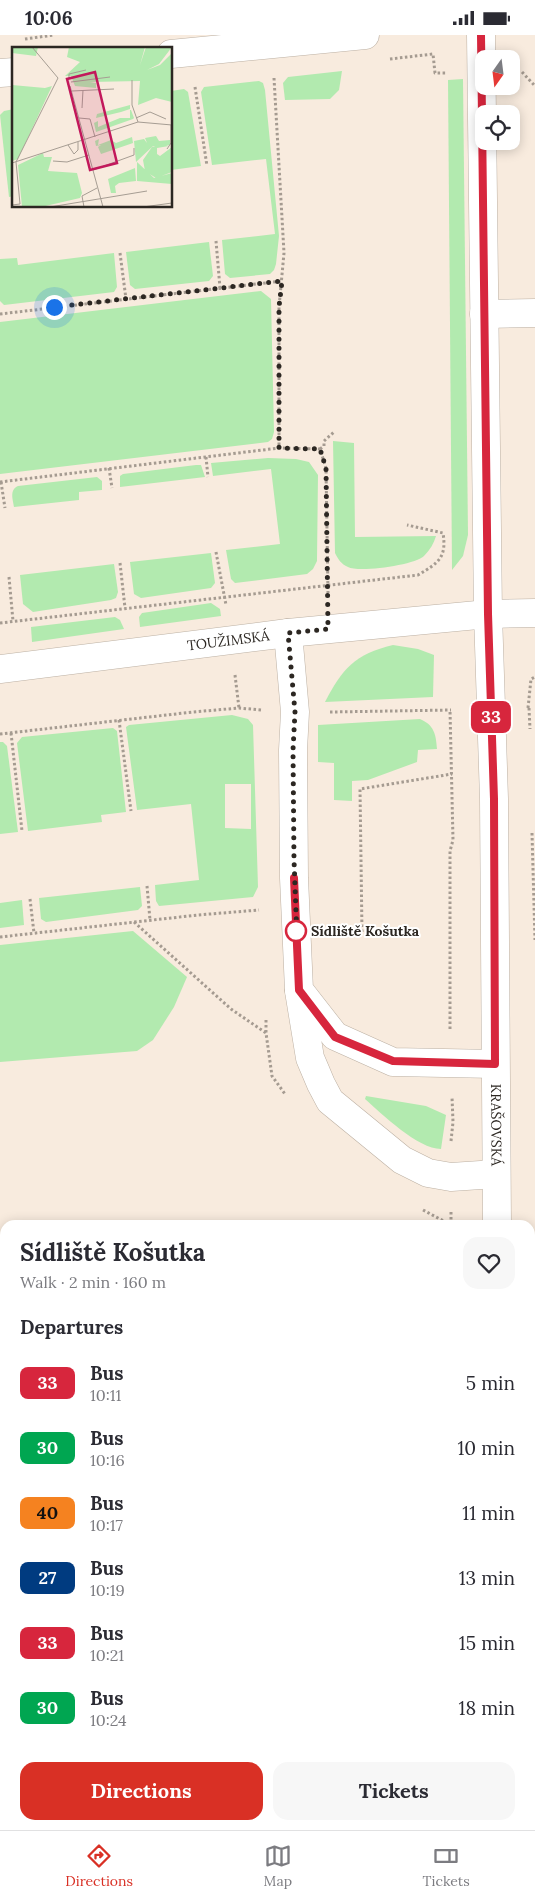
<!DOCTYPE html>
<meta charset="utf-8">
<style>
:root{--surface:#fff;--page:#f7f7f7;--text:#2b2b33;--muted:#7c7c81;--line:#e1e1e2;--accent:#d93025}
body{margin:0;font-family:Lora,serif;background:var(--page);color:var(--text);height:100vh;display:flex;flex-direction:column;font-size:19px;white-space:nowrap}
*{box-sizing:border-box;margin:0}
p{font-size:16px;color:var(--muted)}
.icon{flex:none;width:28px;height:28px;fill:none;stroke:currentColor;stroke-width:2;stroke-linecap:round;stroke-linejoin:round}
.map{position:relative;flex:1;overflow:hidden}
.panel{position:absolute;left:0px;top:1185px;width:535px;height:610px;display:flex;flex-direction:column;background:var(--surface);border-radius:15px 15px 0 0;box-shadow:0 2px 12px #0003}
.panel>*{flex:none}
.badge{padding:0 10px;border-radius:8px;font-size:18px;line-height:32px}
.needle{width:32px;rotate:194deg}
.controls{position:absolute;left:475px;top:15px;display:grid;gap:10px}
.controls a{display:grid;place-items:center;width:45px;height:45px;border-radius:10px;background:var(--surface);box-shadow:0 2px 12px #0003;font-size:25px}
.you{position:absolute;width:25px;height:25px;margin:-12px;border:4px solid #fff;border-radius:50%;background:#1a73e8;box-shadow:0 0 0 8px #1a73e833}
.map>.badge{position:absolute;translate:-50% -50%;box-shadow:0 0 0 2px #fff}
h2{padding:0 20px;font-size:19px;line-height:45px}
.round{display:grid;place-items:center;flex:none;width:52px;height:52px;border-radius:15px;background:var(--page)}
.summary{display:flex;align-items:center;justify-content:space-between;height:85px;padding:0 20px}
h1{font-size:24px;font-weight:700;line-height:38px}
.cta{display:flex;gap:10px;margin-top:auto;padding:10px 20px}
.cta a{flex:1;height:58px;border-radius:15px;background:var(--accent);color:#fff;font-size:20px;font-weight:700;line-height:58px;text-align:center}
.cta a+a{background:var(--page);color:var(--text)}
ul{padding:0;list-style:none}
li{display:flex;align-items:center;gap:15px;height:65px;padding:0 20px}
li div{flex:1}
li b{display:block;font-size:19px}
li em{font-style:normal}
li .badge{min-width:55px;font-weight:700;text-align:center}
.status{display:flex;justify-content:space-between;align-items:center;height:35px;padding:0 25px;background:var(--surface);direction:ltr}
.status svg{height:14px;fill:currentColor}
.dock{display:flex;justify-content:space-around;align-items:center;height:70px;border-top:1px solid var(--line);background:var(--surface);font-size:14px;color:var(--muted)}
.dock a{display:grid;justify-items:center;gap:2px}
.dock .active{color:var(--accent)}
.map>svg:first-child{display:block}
</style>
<div class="status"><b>10:06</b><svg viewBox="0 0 49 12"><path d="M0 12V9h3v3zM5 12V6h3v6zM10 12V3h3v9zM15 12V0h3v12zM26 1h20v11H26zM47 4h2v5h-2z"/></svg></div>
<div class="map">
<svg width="535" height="1795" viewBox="0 0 535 1795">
<rect width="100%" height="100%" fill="#f8ebde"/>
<!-- green -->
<g fill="#b2eaaf" fill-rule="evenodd">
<polygon points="342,36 339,55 330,64 285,65 283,48 288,42"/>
<polygon points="463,44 468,500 463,521 452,535 448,45"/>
<polygon points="259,46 263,48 265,55 279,201 276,229 274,235 270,239 230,243 225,239 222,205 275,199 266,124 212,130 201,57 204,52"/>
<polygon points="184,54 188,57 201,131 171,135 171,56"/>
<polygon points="14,74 14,161 9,162 0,80 4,76"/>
<polygon points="209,207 213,241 209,246 135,254 130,250 126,217"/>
<polygon points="114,218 117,252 114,257 4,270 0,266 0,224 17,223 18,230"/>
<polygon points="261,256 271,264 274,397 272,404 268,407 0,439 0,287"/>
<path d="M333,406L354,408L355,502L436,501C434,508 430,515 424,521C415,530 359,538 348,532C341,529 338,524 335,518Z"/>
<polygon points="268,423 296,424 309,427 318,440 317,526 313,534 307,539 235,548 231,544 226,515 280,509 271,434 213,441 211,428"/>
<polygon points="196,430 201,430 205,442 120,452 120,441 123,439"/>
<path d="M97,442L102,446V455L79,457V465L14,472C13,465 9,455 18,451Z"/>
<polygon points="211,518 215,548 211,553 141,563 134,559 130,527"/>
<polygon points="114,529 118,557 116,563 111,565 33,577 23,569 20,540"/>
<polygon points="211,568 220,574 221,581 140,592 139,582 142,578"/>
<polygon points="115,582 120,585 124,594 32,607 31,592"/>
<path d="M393,610L418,614L434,620L433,662L325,667C342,634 355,619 393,610Z"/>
<path d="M232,680L248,684L253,690L258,852L253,862L159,871L156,866L155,850L199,845L191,769L137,775L126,692L129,690ZM225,749H251V794L225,793Z"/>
<path d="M420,684C434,690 436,699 437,714L418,715L417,727L368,745L352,746V766L334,765V728L318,727V690Z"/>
<polygon points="113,693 117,696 126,777 101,780 102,787 28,796 17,708 22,702"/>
<polygon points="0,707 3,707 7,711 18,797 0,799"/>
<polygon points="140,852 142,871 138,875 46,887 41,884 39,863"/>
<polygon points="22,865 24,890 0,893 0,868"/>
<polygon points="133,896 187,942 174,972 153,1005 137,1016 0,1027 0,910"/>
<path d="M366,1061L426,1071L446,1080L441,1114C418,1114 382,1079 365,1064Z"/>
<polygon points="0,1623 5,1624 5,1790 462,1790 462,1795 0,1795"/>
<polygon points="535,1685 535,1760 530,1757 530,1686"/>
</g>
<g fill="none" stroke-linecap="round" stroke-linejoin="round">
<defs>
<g id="minor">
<path id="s1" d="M481,0L488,579L494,764L497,1190"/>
<polyline points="171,19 365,0"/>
<polyline points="0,38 14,37"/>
<polyline points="484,279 535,278"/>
<polyline points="288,598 295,677 293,715 294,843 299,955 335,1001 393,1027 495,1029"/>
<path id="s2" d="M0,634L288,598L488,579L535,578"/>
<polyline points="299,956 310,1023 321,1049 330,1066 402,1125 428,1138 451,1142 496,1139"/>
<polyline points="0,1462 5,1463"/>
<polyline points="530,1653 535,1652"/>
<polyline points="0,1703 5,1704"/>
<polyline points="530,1790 535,1791"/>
</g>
</defs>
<!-- minor casing -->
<use href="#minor" stroke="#bcb0a3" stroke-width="29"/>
<!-- path -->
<g stroke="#a59b91" stroke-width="3" stroke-dasharray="2.5 2.5" stroke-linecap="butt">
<polyline points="25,4 54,0"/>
<polyline points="390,24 433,19 435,38 447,38"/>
<polyline points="517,37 522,37 535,51"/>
<polyline points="274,43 284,218 279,272 279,413"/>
<polyline points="195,52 207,131"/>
<polyline points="216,206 220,253"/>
<polyline points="120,218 126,264"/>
<polyline points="0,279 282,246"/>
<polyline points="320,414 324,411 324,406 334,397"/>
<polyline points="206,422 208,442"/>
<polyline points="109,433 112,453"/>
<polyline points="0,447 279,413 320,414 326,433 328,558"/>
<polyline points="1,447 5,473"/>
<polyline points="216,517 226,570"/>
<polyline points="120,528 125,573"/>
<polyline points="9,542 13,586"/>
<path d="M0,588L418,540C438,528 447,523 443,498L407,490"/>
<polyline points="235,640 239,673"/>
<polyline points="528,673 531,644 535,642"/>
<polyline points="529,673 530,694"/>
<polyline points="330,677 451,675"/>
<polyline points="119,685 131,776"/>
<polyline points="11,698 22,796"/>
<polyline points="0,699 193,677 239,673 261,675"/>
<polyline points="532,798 535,905"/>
<polyline points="147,851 150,885"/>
<polyline points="30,864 34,898"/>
<polyline points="134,887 231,974 266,998 272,1041 285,1059"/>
<polyline points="362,897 360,754 452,739"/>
<polyline points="0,902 198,880 259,875"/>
<polyline points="266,985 266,998"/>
<polyline points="450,994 450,816 453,805 450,675"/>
<polyline points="451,1106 453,1087 452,1062"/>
<polyline points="423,1175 451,1190"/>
<polyline points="451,1177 451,1190"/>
<polyline points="530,1614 535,1612"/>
<polyline points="0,1639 5,1639"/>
<polyline points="119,1790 153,1793 153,1795"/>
<polyline points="469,1790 469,1795"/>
<polyline points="24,1795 25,1790"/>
</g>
<!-- minor -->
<use href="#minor" stroke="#fff" stroke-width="28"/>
</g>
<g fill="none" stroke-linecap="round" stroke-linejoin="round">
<defs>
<polyline id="line" points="294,843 299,955 335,1002 393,1026 495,1029 494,764 488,579 481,0"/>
</defs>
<!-- line casing -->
<use href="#line" stroke="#fff" stroke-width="11"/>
<!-- line -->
<use href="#line" stroke="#d7263d" stroke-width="8"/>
<!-- walk -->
<polyline stroke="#2c2722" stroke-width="5" stroke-dasharray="0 9" points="54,272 282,246 279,272 279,413 320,414 326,433 328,594 288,598 295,677 293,715 294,825 297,902 296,896"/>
</g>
<!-- markers -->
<circle fill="#fff" stroke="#d7263d" stroke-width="2.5" cx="296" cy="896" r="10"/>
<g text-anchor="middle" stroke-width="4" stroke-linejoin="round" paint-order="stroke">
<!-- street labels -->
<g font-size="14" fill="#2c2722" stroke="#fff">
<text dy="5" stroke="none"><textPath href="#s2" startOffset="230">TOUŽIMSKÁ</textPath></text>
<text dy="5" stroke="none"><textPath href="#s1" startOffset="1090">KRAŠOVSKÁ</textPath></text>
</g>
<!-- stop labels -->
<g font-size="14" font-weight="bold" fill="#2c2722" stroke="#fff" text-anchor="start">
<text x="311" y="901">Sídliště Košutka</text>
</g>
</g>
<!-- overview -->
<g transform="translate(12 12)">
<rect width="160" height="160" fill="#f8ebde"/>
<path d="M0,0H26L24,9L0,6ZM57,0H133L128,18L134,0H160L147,17L135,23L148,18L160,6V55L144,51L126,58L128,34L78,35L84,36V41L63,39L59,29H53L68,15L55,10ZM0,38L33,41L40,39L6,112L0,114ZM118,58V62L109,65L84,71L85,67ZM118,63H119L122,71L121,72L84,85L82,76L86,74V80L108,71H118ZM144,89L147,94L158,93V98L141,99L124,115L122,94L132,92L135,96L133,91ZM120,90L121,96L89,107L86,100L89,98L84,99L83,94L87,92L86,98L99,93L104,96ZM150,97L157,99L145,101V107L148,109L160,100V125L144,131L133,124L131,113L140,100ZM31,106L32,110H40L36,124L65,126L70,146L68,151L29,160H10L6,118ZM125,115L142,131L160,126V137L125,134ZM123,121L124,134L107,136L103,139L104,146H99L96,132Z" fill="#b2eaaf"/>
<path fill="none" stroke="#a69d93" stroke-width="1" d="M57,32V27L74,23M120,33V58L126,75M59,35L98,30M58,39L91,160M60,44L102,42M70,61L71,43M67,71L78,72L83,90M124,71L138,65L154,72M56,98L62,107L66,103V95M155,102L159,96V78M41,114L55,115L77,108M0,116L126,75L160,78M81,123L122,108V101M0,158L8,157L4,115L46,31L20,0M38,160L135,144M72,160L70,149L85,141M131,160L160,156"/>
<path fill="#c2185b" fill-opacity="0.15" stroke="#c2185b" stroke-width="2.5" d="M83,25L105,116L78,123L55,32Z"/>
<rect width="160" height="160" fill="none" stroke="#2c2722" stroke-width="2.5"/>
</g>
</svg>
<div class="controls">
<a><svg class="needle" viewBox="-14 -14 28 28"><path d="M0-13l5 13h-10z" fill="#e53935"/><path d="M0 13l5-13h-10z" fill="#7c7c81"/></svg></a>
<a><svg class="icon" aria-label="locate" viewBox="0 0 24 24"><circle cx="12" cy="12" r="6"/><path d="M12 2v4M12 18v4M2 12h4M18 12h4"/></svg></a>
</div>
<div class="you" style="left:54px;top:272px"></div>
<b class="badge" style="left:491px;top:682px;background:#d7263d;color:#fff">33</b>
<section class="panel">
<div class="summary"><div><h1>Sídliště Košutka</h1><p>Walk · 2 min · 160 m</p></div><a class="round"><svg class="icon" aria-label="heart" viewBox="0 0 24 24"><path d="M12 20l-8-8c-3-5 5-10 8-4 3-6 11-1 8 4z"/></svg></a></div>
<h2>Departures</h2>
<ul>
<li><span class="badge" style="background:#d7263d;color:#fff">33</span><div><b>Bus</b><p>10:11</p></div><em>5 min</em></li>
<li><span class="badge" style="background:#00a651;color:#fff">30</span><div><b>Bus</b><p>10:16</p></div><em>10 min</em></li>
<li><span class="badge" style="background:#f58220;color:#111">40</span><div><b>Bus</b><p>10:17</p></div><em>11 min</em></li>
<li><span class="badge" style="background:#003b80;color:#fff">27</span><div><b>Bus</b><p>10:19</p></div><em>13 min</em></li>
<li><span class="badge" style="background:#d7263d;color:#fff">33</span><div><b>Bus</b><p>10:21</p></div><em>15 min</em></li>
<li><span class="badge" style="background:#00a651;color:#fff">30</span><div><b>Bus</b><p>10:24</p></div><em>18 min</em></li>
</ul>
<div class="cta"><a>Directions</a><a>Tickets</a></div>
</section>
</div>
<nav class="dock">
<a class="active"><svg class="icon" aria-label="directions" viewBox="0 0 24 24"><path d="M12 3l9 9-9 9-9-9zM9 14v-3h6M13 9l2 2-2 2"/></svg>Directions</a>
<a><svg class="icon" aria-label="map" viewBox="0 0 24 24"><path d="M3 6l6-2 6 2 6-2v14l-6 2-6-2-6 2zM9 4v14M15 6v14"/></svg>Map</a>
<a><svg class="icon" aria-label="tickets" viewBox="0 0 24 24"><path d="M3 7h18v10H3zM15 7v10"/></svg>Tickets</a>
</nav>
